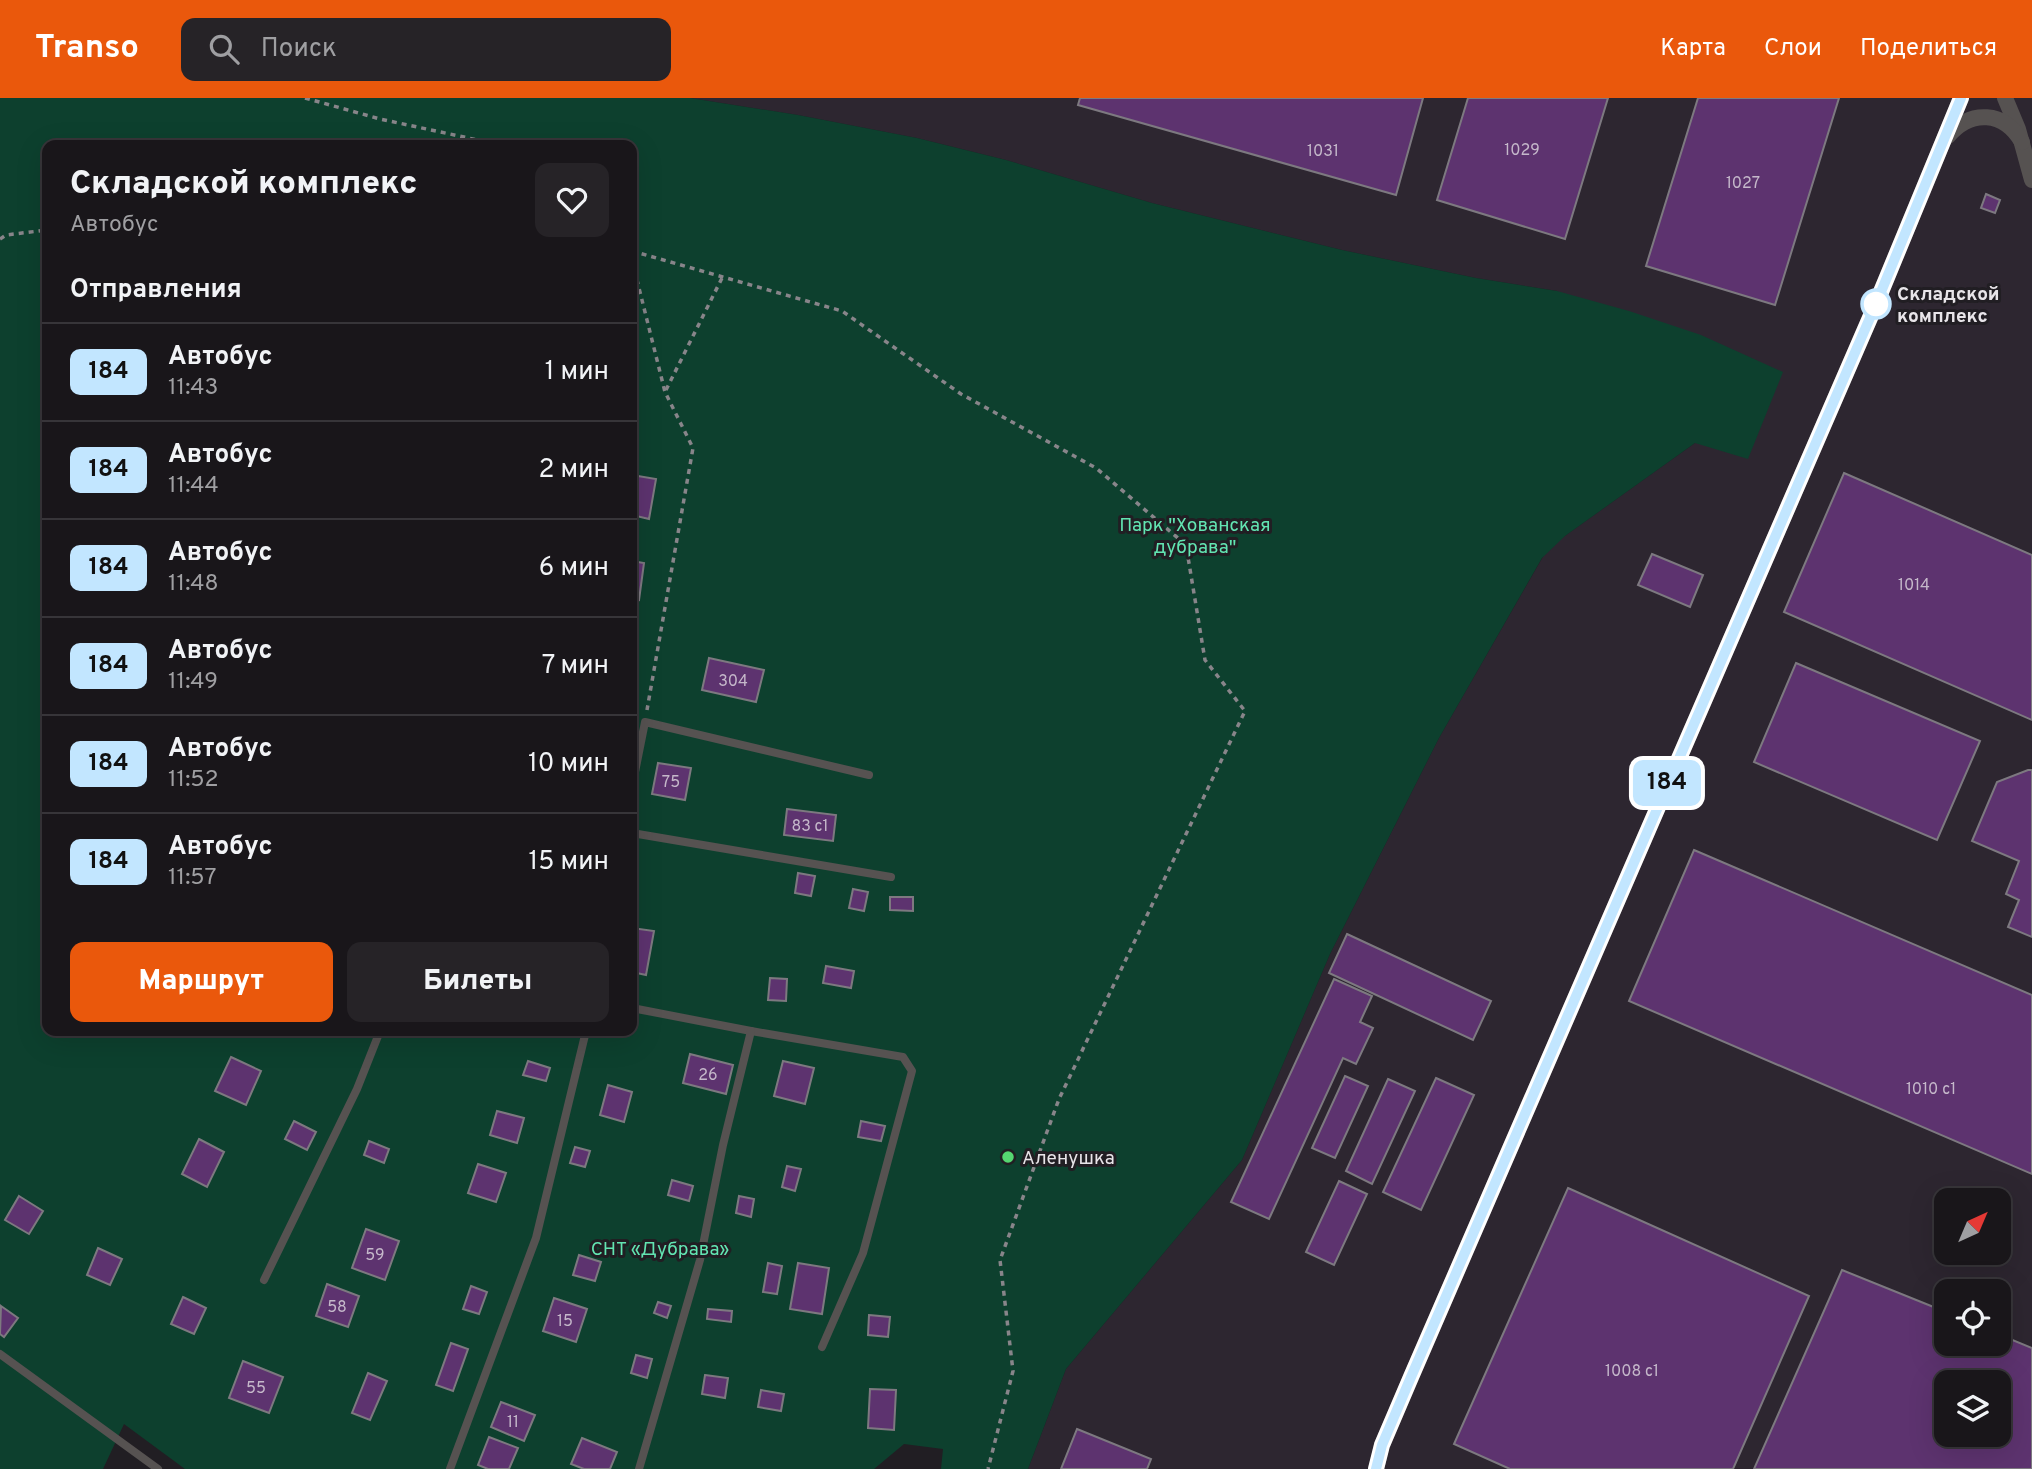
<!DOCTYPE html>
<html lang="ru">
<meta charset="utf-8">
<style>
:root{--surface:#19161a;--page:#262327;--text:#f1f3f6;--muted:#9f9fa2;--line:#373539;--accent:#ea580c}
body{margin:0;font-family:Overpass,sans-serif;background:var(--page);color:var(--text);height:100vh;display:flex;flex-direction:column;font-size:26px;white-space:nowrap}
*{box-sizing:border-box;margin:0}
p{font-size:23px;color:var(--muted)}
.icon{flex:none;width:38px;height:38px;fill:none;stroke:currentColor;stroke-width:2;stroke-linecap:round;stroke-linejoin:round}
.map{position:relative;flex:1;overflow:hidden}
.side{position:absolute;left:42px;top:42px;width:595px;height:896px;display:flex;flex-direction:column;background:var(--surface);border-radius:14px;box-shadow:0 7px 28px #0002,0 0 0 2px var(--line)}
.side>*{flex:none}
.badge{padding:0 14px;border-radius:10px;font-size:24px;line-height:46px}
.needle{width:46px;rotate:44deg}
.tools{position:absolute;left:1934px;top:1090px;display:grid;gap:14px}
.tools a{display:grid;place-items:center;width:77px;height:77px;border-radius:14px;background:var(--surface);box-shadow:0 7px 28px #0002,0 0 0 2px var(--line);font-size:35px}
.map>.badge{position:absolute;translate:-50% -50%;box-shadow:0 0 0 4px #fff}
h2{padding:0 28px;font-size:26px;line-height:63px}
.round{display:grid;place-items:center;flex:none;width:74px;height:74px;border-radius:14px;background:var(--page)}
.summary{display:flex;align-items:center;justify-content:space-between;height:119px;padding:0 28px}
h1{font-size:33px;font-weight:800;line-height:52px}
.action{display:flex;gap:14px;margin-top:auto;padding:14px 28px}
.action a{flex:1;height:80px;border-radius:14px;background:var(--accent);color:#fff;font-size:28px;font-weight:800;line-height:80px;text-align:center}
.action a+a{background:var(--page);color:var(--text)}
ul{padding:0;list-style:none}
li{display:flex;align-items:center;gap:21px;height:98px;padding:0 28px;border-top:2px solid var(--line)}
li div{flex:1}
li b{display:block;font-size:26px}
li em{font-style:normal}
li .badge{min-width:77px;font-weight:700;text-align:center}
header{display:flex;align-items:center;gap:42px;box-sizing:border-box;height:98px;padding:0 35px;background:var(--accent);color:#fff}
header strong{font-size:33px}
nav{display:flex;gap:38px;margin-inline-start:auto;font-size:24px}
.search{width:490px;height:63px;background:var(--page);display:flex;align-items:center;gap:18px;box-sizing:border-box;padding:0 24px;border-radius:14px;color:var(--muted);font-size:26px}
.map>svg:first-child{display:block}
</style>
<header>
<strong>Transo</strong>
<div class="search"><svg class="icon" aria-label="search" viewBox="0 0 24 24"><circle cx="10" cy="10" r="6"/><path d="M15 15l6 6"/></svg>Поиск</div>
<nav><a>Карта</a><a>Слои</a><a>Поделиться</a></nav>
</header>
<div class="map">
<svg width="2032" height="1371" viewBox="0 0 2032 1371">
<rect width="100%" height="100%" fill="#211e23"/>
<!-- built -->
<path fill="#2d2630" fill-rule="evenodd" d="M690,0H2032V1371H1028L1066,1271L1242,1062L1330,856L1439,640L1548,450L1695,345L1557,193L1476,180L1342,152L1152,105L1006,62L917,40L798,17ZM1946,1102H1998V1155H1946ZM1946,1194H1998V1246H1946ZM1946,1284H1998V1337H1946Z"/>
<!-- green -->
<path fill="#0d402e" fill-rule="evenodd" d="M0,0H690L798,17L917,40L1006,62L1152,105L1342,152L1476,180L1557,193L1629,213L1701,237L1783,274L1748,361L1695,345L1565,438L1542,460L1439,640L1330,856L1242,1062L1066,1271L1028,1371H941L943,1351L904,1346L874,1371H185L124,1326L103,1371H0ZM47,47H632V933H47Z"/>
<!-- building -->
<g fill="#5d336f" stroke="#7d7980" stroke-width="2" fill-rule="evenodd">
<polygon points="1080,0 1423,0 1396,97 1078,7"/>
<polygon points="1468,0 1608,0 1565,141 1437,102"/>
<polygon points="1698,0 1839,0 1775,207 1646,168"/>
<polygon points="1986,96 2000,102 1995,115 1981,110"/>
<polygon points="1844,375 2032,457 2032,622 1784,514"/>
<polygon points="632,377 656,381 649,421 632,417"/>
<polygon points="1652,456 1703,477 1690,509 1638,487"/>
<polygon points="632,463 644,465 639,502 632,501"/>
<polygon points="709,560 764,572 756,604 702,592"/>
<polygon points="1796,565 1980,643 1937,742 1754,664"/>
<polygon points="658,665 691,670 685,702 652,696"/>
<polygon points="2028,672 2032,672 2032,839 2008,829 2019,802 2006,796 2019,763 1972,743 1997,684"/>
<polygon points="787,711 836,717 833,743 784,737"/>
<polygon points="1694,752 2032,897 2032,1076 1629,903"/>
<polygon points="798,775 815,778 811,798 795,795"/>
<polygon points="853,791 868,794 864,813 849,810"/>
<polygon points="890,799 913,799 913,813 890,812"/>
<polygon points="632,830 654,833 646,877 632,874"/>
<polygon points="1347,836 1491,903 1473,942 1329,875"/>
<polygon points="826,868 854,873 851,890 823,885"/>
<polygon points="770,880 787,881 786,903 768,902"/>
<polygon points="1334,881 1372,898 1360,924 1373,930 1356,966 1343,960 1269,1121 1231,1104"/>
<polygon points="690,956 733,967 726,996 683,985"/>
<polygon points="231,959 261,973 246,1007 215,993"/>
<polygon points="528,963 550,970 546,983 523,977"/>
<polygon points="783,963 814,970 805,1006 774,998"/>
<polygon points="1345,978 1368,988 1335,1060 1312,1050"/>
<polygon points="1436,980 1474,997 1421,1112 1383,1094"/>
<polygon points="1388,981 1415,993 1372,1086 1346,1073"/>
<polygon points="608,987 632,994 624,1024 600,1017"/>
<polygon points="497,1013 524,1020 517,1045 490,1037"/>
<polygon points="294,1023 316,1034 307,1052 285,1041"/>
<polygon points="861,1023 885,1028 881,1043 858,1039"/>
<polygon points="199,1041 224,1054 207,1089 182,1076"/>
<polygon points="369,1043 389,1051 384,1065 364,1057"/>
<polygon points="575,1049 590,1053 585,1069 570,1065"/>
<polygon points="478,1066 506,1075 496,1104 468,1095"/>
<polygon points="787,1068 801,1071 795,1093 782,1089"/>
<polygon points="672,1082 693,1088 689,1103 668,1097"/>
<polygon points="1339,1083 1367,1096 1334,1167 1306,1154"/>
<polygon points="1568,1090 1809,1198 1733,1371 1510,1371 1454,1346"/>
<polygon points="19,1098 43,1113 29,1136 5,1122"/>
<polygon points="739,1098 754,1101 751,1119 736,1115"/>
<polygon points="366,1131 399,1143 385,1182 352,1170"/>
<polygon points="98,1150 122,1161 110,1187 87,1177"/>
<polygon points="579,1157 601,1164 595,1183 573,1177"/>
<polygon points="768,1165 782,1168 777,1196 763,1194"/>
<polygon points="798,1165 829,1170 822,1216 790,1211"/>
<path d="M1842,1172L1946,1214V1246H1998V1236L2032,1250V1371H1754ZM1946,1284H1998V1337H1946Z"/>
<polygon points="327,1186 359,1198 348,1229 316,1218"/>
<polygon points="471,1188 487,1194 479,1216 463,1211"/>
<polygon points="183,1199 206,1210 194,1236 171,1226"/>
<polygon points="554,1200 587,1211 576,1244 543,1233"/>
<polygon points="658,1204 671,1208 667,1220 654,1215"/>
<polygon points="1,1208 18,1220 4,1239 0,1236"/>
<polygon points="708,1211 732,1213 731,1224 707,1221"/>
<polygon points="869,1217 890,1219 888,1239 868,1237"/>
<polygon points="451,1245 468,1251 453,1293 436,1287"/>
<polygon points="636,1257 652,1261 647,1280 631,1275"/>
<polygon points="243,1263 283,1279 269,1315 229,1300"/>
<polygon points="368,1275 387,1283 370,1322 352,1315"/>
<polygon points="705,1277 728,1280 725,1300 702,1296"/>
<polygon points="870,1291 896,1292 894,1332 868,1330"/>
<polygon points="761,1292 784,1296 781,1313 758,1309"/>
<polygon points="501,1304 535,1317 524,1343 491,1329"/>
<polygon points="1077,1331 1151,1361 1147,1371 1061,1371"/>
<polygon points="489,1339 518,1350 509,1371 488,1371 478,1367"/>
<polygon points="582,1340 617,1354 610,1371 584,1371 571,1366"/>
</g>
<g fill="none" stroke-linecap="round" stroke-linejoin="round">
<!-- path -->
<g stroke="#88858a" stroke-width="3.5" stroke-dasharray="5 5" stroke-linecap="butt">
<polyline points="305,0 380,21 487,44 490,47"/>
<polyline points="0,141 6,137 47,132"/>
<polyline points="632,153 842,213 961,296 1096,370 1186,447 1205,562 1245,613 1059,1001 1000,1162 1013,1273 988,1371"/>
<polyline points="632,162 665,294 693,350 647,612"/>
<polyline points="666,292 722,180"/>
</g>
<!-- lane -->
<g stroke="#565251" stroke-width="8">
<polyline points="632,689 645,624 869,677"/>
<polyline points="632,735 891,779"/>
<polyline points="632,910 751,933 903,959 912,973 863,1155 822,1249"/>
<polyline points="264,1182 357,991 380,933"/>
<polyline points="0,1256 158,1371"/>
<polyline points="450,1371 536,1140 586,933"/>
<polyline points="639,1371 700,1162 723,1047 751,933"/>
</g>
<!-- street -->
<g stroke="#565251" stroke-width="16">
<polyline points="2005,0 2018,31 2032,82"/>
<path d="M1948,38C1971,11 2004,13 2022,44"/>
<polyline points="1376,1371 1382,1347 1421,1256 1876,206 1961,0"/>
</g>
</g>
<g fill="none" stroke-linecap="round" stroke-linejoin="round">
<defs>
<polyline id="line" points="1376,1371 1382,1347 1411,1279 1876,206 1961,0"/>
</defs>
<!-- line casing -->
<use href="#line" stroke="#fff" stroke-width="16"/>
<!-- line -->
<use href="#line" stroke="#c2e6ff" stroke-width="10"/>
</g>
<!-- markers -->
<circle fill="#fff" stroke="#c2e6ff" stroke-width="3.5" cx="1876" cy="206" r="14"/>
<circle fill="#55d671" stroke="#211e23" stroke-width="2.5" cx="1008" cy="1059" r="7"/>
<g text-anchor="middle" stroke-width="6" stroke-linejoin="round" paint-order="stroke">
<!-- number labels -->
<g font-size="16" fill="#c5b8ca">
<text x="1522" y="57">1029</text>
<text x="1323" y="58">1031</text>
<text x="1743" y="90">1027</text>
<text x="1914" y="492">1014</text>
<text x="733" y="588">304</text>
<text x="671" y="689">75</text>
<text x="810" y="733">83 с1</text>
<text x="708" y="982">26</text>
<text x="1931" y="996">1010 с1</text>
<text x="375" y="1162">59</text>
<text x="337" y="1214">58</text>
<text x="565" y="1228">15</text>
<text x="1632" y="1278">1008 с1</text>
<text x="256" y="1295">55</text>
<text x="513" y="1329">11</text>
</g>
<!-- stop labels -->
<g font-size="19" font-weight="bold" fill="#e8e5e9" stroke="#211e23" text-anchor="start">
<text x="1897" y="202">Складской<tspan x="1897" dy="22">комплекс</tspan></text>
</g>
<!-- park labels -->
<g font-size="19" fill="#62e5b2" stroke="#211e23">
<text x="1195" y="433">Парк "Хованская<tspan x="1195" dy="22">дубрава"</tspan></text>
<text x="660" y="1157">СНТ «Дубрава»</text>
</g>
<!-- poi labels -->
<g font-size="19" fill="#e8e5e9" stroke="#211e23" text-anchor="start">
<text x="1022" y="1066">Аленушка</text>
</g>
</g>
</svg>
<div class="tools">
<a><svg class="needle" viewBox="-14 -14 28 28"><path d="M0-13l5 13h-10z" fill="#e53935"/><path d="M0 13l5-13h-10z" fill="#9f9fa2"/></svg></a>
<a><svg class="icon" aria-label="locate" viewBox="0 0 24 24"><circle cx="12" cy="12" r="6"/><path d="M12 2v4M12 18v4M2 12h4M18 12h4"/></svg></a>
<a><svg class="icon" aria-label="layers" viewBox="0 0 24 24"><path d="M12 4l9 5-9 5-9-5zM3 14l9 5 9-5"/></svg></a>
</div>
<b class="badge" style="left:1667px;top:685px;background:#c2e6ff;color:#111">184</b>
<section class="side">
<div class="summary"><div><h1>Складской комплекс</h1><p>Автобус</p></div><a class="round"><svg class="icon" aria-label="heart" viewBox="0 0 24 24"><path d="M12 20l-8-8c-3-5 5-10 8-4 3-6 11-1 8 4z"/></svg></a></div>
<h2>Отправления</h2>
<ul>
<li><span class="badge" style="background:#c2e6ff;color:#111">184</span><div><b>Автобус</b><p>11:43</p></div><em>1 мин</em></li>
<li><span class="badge" style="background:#c2e6ff;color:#111">184</span><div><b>Автобус</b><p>11:44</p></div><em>2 мин</em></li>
<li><span class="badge" style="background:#c2e6ff;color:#111">184</span><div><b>Автобус</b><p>11:48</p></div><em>6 мин</em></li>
<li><span class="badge" style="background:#c2e6ff;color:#111">184</span><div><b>Автобус</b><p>11:49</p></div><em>7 мин</em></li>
<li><span class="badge" style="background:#c2e6ff;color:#111">184</span><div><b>Автобус</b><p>11:52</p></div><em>10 мин</em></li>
<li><span class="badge" style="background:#c2e6ff;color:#111">184</span><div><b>Автобус</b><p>11:57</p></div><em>15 мин</em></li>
</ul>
<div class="action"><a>Маршрут</a><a>Билеты</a></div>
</section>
</div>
